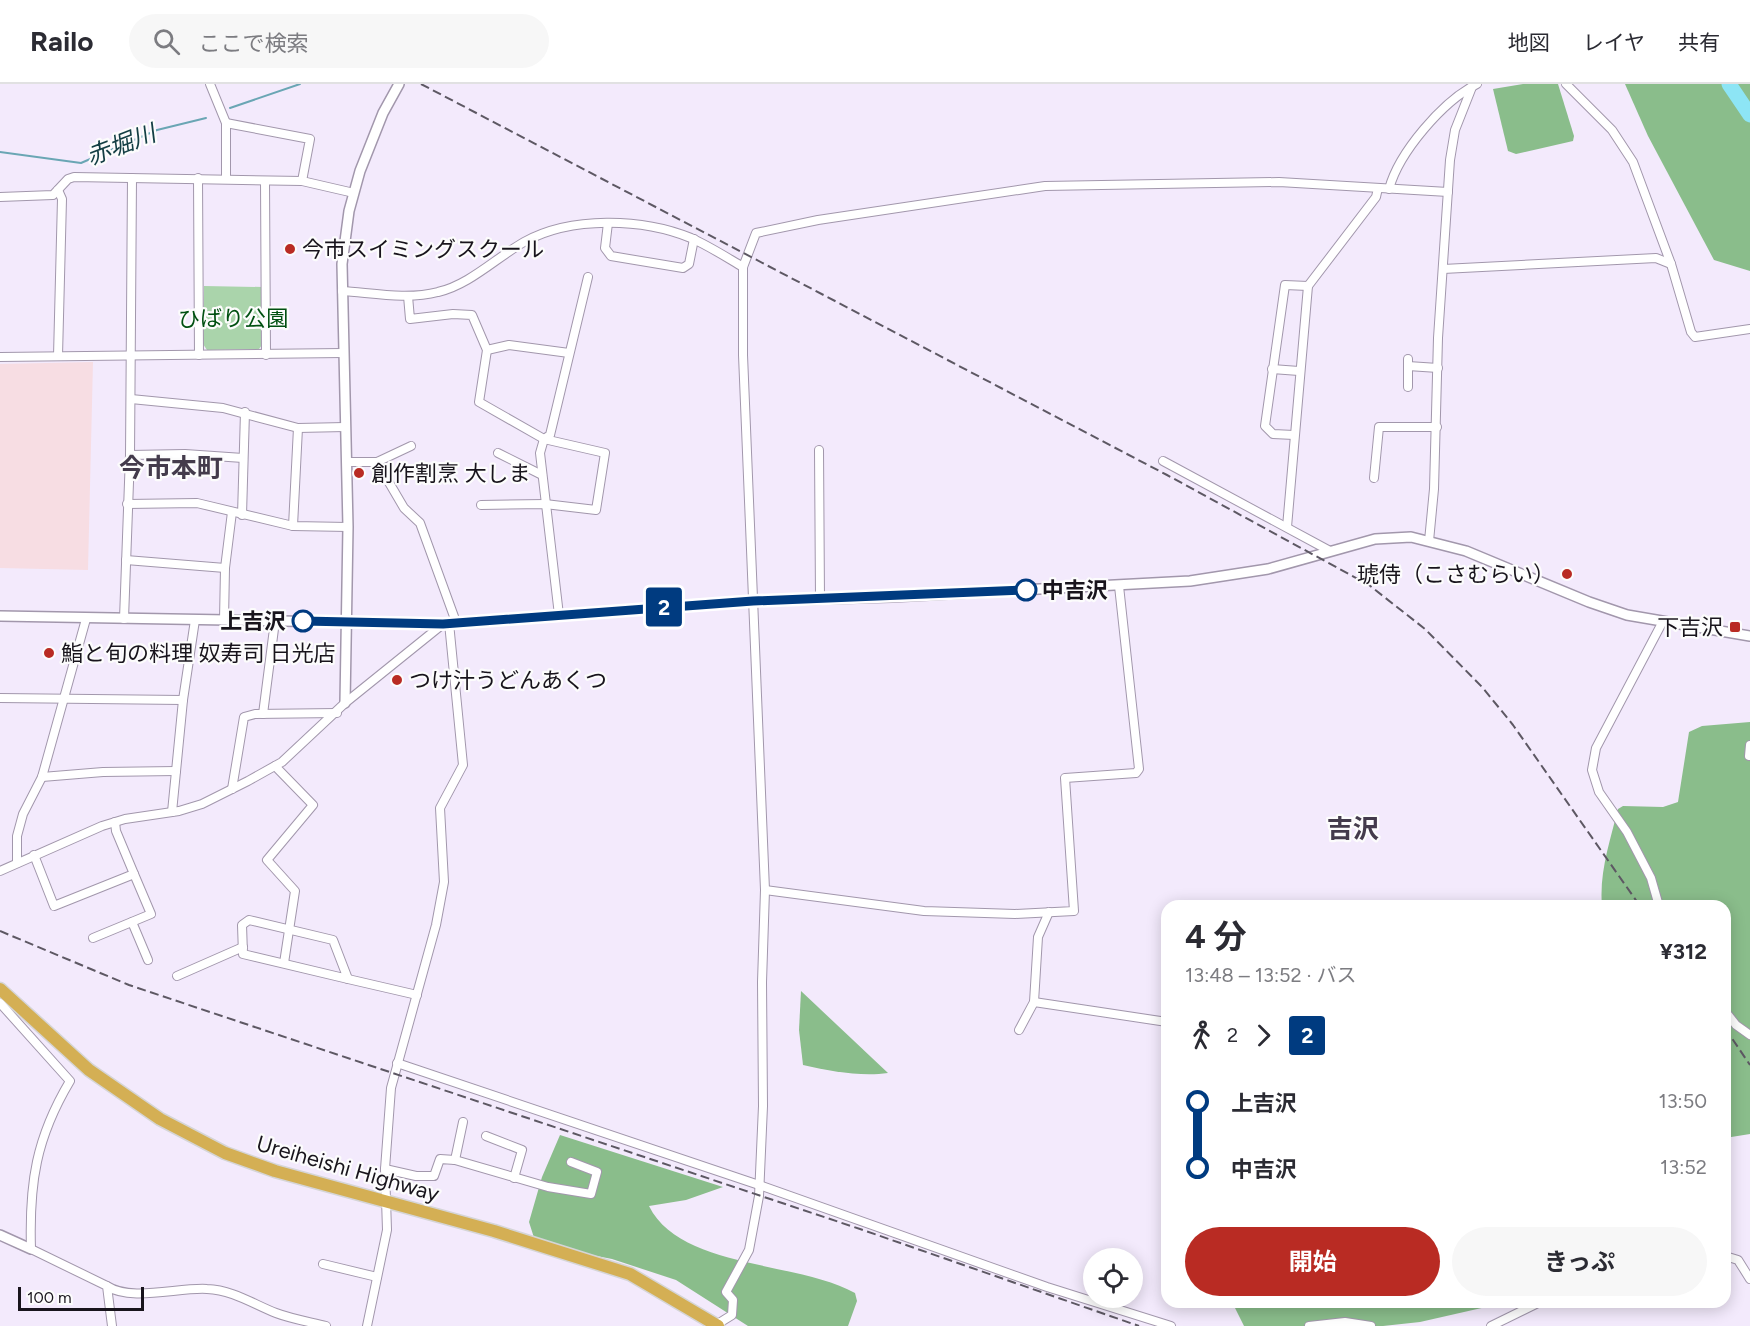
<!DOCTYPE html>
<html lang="ja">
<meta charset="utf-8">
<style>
:root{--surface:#fff;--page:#f7f7f7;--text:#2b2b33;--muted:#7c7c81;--line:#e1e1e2;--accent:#b92b23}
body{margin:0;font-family:Figtree,"Noto Sans JP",sans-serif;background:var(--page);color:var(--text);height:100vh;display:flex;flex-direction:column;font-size:22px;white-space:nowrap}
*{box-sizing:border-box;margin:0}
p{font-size:20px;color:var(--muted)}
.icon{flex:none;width:33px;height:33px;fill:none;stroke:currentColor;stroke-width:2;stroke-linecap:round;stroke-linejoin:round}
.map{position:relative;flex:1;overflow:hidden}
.side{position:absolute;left:1161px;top:816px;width:570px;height:408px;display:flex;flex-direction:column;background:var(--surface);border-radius:18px;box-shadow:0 3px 15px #0003}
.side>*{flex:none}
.badge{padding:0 12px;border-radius:4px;font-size:21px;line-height:39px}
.buttons{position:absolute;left:1083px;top:1164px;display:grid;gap:12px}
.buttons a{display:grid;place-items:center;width:60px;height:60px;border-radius:50%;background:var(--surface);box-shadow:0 3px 15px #0003;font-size:30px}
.scale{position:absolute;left:18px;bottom:15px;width:126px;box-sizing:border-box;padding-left:6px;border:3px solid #18141c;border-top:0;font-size:16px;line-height:21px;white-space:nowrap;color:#18141c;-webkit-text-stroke:4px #fcfcfc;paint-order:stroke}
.map>.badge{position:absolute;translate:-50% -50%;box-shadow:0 0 0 3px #fff}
.legs{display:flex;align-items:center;gap:9px;height:66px;padding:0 24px;font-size:20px}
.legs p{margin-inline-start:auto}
.head{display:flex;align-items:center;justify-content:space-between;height:102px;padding:0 24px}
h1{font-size:33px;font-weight:700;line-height:45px}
.cta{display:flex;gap:12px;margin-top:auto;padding:12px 24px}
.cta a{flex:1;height:69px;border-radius:36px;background:var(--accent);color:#fff;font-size:24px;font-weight:700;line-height:69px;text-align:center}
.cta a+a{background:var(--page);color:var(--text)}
ul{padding:0 24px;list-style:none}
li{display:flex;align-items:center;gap:21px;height:66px;font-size:22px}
li i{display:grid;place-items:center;width:9px;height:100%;margin:0 8px;background:currentColor}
li i::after{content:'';width:15px;height:15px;margin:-8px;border:4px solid;border-radius:50%;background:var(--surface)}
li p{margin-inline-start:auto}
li:first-child i{background:linear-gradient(#0000 50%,currentColor 0)}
li:last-child i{background:linear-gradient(currentColor 50%,#0000 0)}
header{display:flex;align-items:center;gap:36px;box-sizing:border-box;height:84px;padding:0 30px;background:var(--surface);border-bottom:2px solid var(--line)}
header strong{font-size:28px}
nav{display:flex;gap:33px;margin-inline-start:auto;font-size:21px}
.search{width:420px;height:54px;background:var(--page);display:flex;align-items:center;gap:15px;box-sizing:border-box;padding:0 21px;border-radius:33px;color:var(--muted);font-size:22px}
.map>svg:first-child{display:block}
</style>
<header>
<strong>Railo</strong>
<div class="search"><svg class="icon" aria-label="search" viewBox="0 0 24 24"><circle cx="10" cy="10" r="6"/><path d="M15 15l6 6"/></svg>ここで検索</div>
<nav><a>地図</a><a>レイヤ</a><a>共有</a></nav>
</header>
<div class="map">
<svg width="1750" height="1242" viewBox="0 0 1750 1242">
<rect width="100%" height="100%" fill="#f3eafc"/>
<!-- education -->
<polygon fill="#f7dde3" points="93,278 88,486 0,484 0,280"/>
<!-- green -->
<polygon fill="#aad4ab" points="204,202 263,203 262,261 259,265 207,266 203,260"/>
<!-- forest -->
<g fill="#8abd8b">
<polygon points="1523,0 1558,0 1574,52 1573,57 1516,70 1508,67 1493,5"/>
<polygon points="1625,0 1750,0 1750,187 1714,176 1648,52"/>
<path d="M1750,638V1050L1725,1054V822H1602C1599,789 1610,757 1618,725L1623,722L1663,723L1678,718L1689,648L1702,642Z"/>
<path d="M801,907L888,989C861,993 830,987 803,981L799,946Z"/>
<path d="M560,1051L723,1103L686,1116L649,1122C680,1185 798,1177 855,1209L857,1217L848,1242H748L676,1196L612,1175L536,1160L529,1138L542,1093Z"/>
<polygon points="1232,1218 1508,1218 1420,1238 1383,1242 1244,1242"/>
</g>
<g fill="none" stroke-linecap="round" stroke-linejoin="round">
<!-- stream -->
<g stroke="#6aa6b4" stroke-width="2">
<polyline points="230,24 300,0"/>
<polyline points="0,68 81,79 157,46 206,34"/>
</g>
<!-- river -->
<polyline stroke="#8de5f5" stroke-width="15" points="1729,0 1750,31"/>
<defs>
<g id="minor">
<polyline points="210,0 226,39 226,95"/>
<polyline points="1566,0 1612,46 1633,78 1671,180 1691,248 1695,253 1750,245"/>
<polyline points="226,39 310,55 302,97"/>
<polyline points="198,94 199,271"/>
<polyline points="265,97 266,271"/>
<path d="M1389,105C1399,68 1443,17 1477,0"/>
<polyline points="58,106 62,115 58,272"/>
<polyline points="0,113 53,111 68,95 74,93 302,97 354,109"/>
<polyline points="608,139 605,164 611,172 683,184 689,180 694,155"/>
<polyline points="1443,185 1656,174 1671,180"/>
<path d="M342,207C373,209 407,216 438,208C469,201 496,174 524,158C571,132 642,134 691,154C709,162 726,173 743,183"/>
<polyline points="408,212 410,235 453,230 472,231 487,266 479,318 544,355 605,369 596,426 545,420 481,421"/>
<polyline points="487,266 509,261 569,269"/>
<polyline points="0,273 343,269"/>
<polyline points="1408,275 1408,303"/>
<polyline points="1408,282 1438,284"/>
<polyline points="1272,285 1299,287"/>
<polyline points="131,315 223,324 298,344 345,343"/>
<polyline points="1294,351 1273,350 1265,342 1285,201 1308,202"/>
<polyline points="819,366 820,514"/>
<polyline points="498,369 542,391"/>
<polyline points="130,371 185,370 243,374"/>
<polyline points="1163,377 1330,467"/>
<polyline points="347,378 377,378 411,362"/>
<polyline points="377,378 404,424 420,439 456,538"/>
<polyline points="1374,394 1379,343 1437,343"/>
<polyline points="127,420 197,419 293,442 348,443"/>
<polyline points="242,431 245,328"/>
<polyline points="293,442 298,344"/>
<polyline points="1287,443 1308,202 1376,113 1378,104"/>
<polyline points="1429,457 1434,405 1438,254 1450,76 1455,46 1472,3"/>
<polyline points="126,476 225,484"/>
<polyline points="559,531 540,369 544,355 550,351 588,193"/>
<polyline points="124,535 130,371 132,94"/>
<polyline points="224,536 225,484 232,428"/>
<polyline points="0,614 183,616"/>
<polyline points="263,630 275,537"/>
<polyline points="1749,672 1750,661"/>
<polyline points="275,682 313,721 267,776 295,807 284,879"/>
<polyline points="42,693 103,688 176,687"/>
<polyline points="232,705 244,633 255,630 337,629"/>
<polyline points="172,728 183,616 195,536"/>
<polyline points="34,771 54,822 134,790 116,747 115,738"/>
<polyline points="17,779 17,752 23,730 42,693 86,535"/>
<polyline points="0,787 102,742 125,735 179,727 202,720 248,697 282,678 345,619 443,540"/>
<polyline points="765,806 924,827 1015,830 1074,827 1065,694 1136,689 1139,685 1119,502"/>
<polyline points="1659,822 1651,794 1627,748 1599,708 1592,686 1596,664 1662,539"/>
<polygon points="249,836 333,856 348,895 243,870 242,841"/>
<polyline points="132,838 148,876"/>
<polyline points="93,854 151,830 134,790"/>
<polyline points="177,892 243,863"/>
<polyline points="348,895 417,911"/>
<polyline points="1034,918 1167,938"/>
<path d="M0,919L70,997C36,1054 29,1099 31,1165L107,1202L112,1242"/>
<polyline points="1725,927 1736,941 1750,951"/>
<polyline points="1019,946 1034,918 1038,853 1049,828"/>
<polyline points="397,979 759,1101 1047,1203 1171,1242"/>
<polyline points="486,1052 522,1066 514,1094"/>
<polyline points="455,1076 463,1038"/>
<polyline points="385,1085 416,1092 434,1092 440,1075 455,1076 548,1103 591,1110 597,1088 571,1078"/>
<polyline points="1725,1172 1738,1176 1750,1195"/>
<polyline points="323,1180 377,1193"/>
<path d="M107,1202C131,1218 179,1203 207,1205C233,1206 253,1220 276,1229C292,1235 310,1238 326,1242"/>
<polyline points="716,1241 732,1231 733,1216 726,1208 749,1166 759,1112 763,1022 762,898 765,806 743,271 743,183 756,149 818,136 1045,102 1279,98 1448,108"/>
<polyline points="367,1242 387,1146 385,1085 391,1004 436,841 444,798 440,724 463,681 449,539"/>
<polyline points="1309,1242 1345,1238 1371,1242"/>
<polyline points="1491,1242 1540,1218"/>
</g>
<g id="tertiary">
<polyline points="0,532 443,540 753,517 892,513 1190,497 1268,485 1375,455 1411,453 1466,467 1589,518 1627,531 1750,552"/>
<polyline points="345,619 348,443 342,180 349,127 360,87 383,29 399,0"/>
<polyline points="0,1151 31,1165"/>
</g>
<polyline id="trunk" points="0,905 89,986 160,1035 225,1069 275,1087 494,1147 630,1190 718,1242"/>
</defs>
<!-- minor casing -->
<use href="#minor" stroke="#a297ac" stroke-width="10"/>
<!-- tertiary casing -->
<use href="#tertiary" stroke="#a297ac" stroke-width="12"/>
<!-- trunk casing -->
<use href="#trunk" stroke="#d5d5d6" stroke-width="15"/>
<!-- minor -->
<use href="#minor" stroke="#fff" stroke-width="8"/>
<!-- tertiary -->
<use href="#tertiary" stroke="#fff" stroke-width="9"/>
<!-- trunk -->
<use href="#trunk" stroke="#d4af54" stroke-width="12"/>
<!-- rail -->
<g stroke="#5d5863" stroke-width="2" stroke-dasharray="9 4.5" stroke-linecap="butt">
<polyline points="421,0 1167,391 1369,501 1425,545 1483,604 1513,641 1640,822"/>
<polyline points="0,847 129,901 860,1145 1139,1242"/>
<polyline points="1725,944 1750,981"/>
</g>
</g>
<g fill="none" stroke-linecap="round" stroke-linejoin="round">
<defs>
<polyline id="line-1" points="303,537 443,540 753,517 1026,506"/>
</defs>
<!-- line-1 casing -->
<use href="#line-1" stroke="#fff" stroke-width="14"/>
<!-- line-1 -->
<use href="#line-1" stroke="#003b80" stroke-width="9"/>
</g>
<!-- markers -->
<g fill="#b92b23" stroke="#fcfcfc" stroke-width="2">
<circle cx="290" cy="165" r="6"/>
<circle cx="359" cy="389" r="6"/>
<circle cx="1567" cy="490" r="6"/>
<rect x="1729" y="537" width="12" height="12" rx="3"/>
<circle cx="49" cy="569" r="6"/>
<circle cx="397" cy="596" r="6"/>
</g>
<g fill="#fff" stroke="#003b80" stroke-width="3">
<circle cx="1026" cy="506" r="10"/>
<circle cx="303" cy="537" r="10"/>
</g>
<g text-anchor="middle" stroke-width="4.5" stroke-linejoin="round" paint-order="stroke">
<!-- poi labels -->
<g font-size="22" fill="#18141c" stroke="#fcfcfc" text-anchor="start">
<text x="302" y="173">今市スイミングスクール</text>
<text x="371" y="397">創作割烹 大しま</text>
<text x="1555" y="498" text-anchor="end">琥侍（こさむらい）</text>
<text x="1723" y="551" text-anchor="end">下吉沢</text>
<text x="61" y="577">鮨と旬の料理 奴寿司 日光店</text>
<text x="409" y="604">つけ汁うどんあくつ</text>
</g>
<!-- park labels -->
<g font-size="22" fill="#005011" stroke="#fcfcfc">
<text x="233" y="242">ひばり公園</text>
</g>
<!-- stop labels -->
<g font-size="22" font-weight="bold" fill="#18141c" stroke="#fcfcfc" text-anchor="start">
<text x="1042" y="514">中吉沢</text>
<text x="286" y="545" text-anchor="end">上吉沢</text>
</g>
<!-- street labels -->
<g font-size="22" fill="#18141c" stroke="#fcfcfc">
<text transform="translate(348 1084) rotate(16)" y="8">Ureiheishi Highway</text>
</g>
<!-- water labels -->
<g font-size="24" font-style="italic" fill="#133e44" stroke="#fcfcfc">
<text transform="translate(121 61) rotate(-21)" y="8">赤堀川</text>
</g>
<!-- quarter labels -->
<g font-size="26" font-weight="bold" fill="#443b4c" stroke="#fcfcfc">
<text x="171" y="393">今市本町</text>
<text x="1353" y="754">吉沢</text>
</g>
</g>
</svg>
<div class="buttons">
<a><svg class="icon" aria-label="locate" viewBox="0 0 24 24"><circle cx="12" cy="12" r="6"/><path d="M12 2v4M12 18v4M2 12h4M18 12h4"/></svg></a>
</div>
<div class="scale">100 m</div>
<b class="badge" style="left:664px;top:523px;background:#003b80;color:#fff">2</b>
<section class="side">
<div class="head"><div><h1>4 分</h1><p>13:48 – 13:52 · バス</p></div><b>¥312</b></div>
<div class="legs"><svg class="icon" aria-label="walk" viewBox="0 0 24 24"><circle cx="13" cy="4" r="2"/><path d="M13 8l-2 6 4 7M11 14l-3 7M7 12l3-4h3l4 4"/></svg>2<svg class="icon" aria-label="forward" viewBox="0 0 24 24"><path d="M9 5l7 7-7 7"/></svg><b class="badge" style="background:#003b80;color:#fff">2</b></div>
<ul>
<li><i style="color:#003b80"></i><b>上吉沢</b><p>13:50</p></li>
<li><i style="color:#003b80"></i><b>中吉沢</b><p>13:52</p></li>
</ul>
<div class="cta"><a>開始</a><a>きっぷ</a></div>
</section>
</div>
